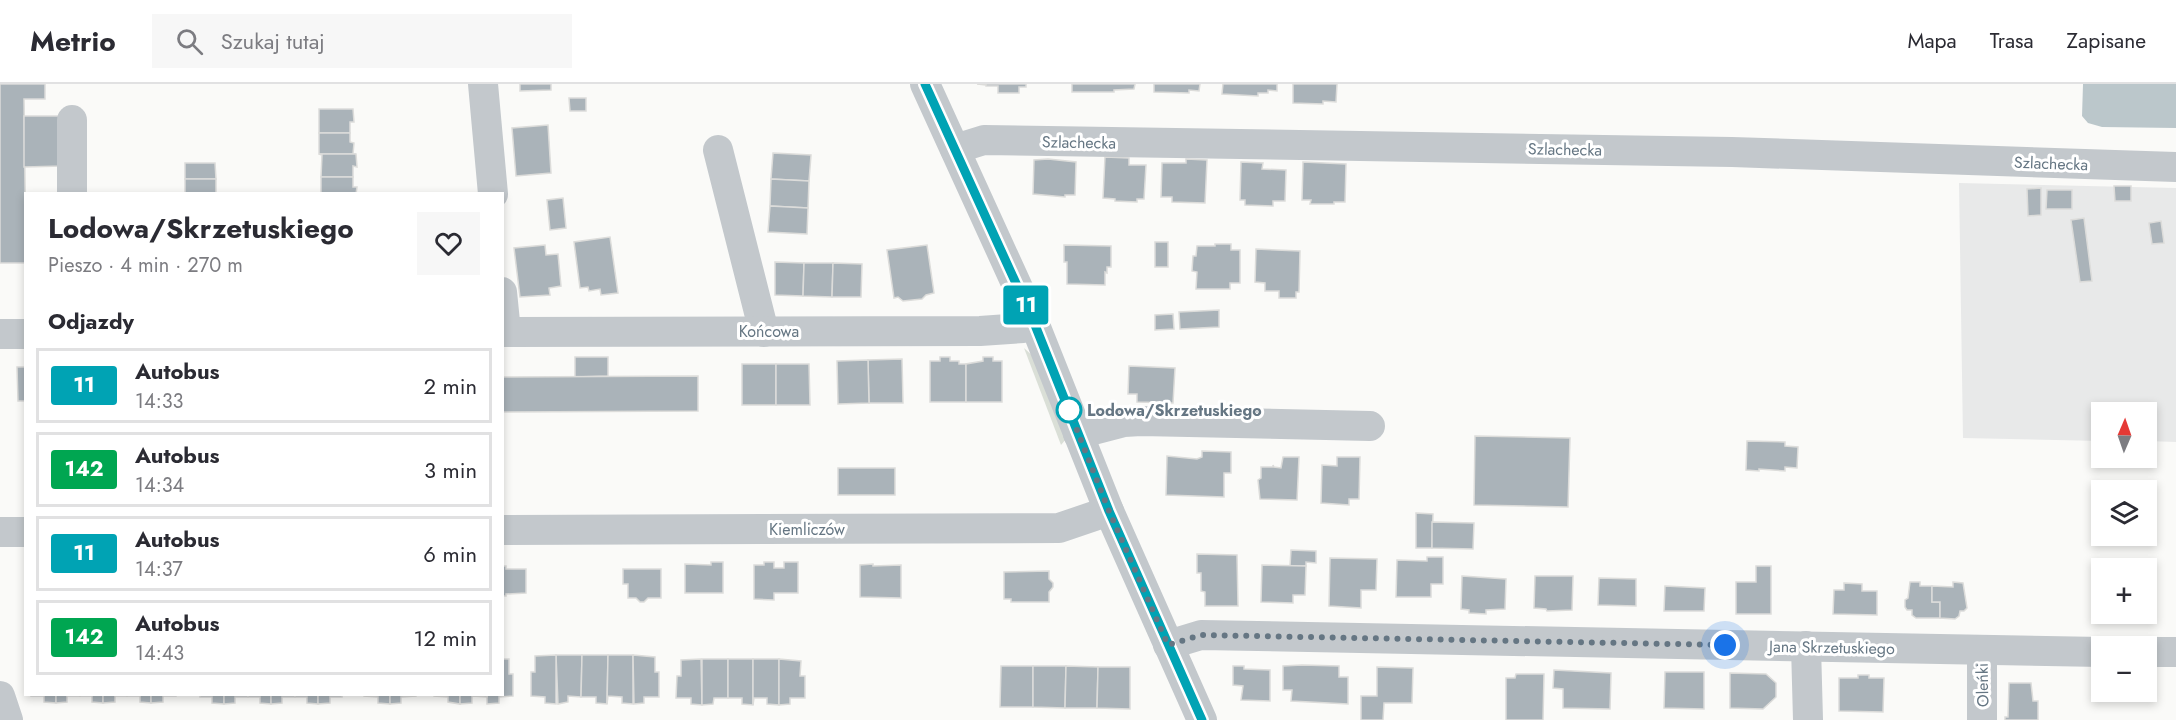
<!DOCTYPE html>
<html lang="pl">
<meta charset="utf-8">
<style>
:root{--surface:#fff;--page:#f7f7f7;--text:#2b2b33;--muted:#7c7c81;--line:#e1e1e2}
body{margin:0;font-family:Jost,sans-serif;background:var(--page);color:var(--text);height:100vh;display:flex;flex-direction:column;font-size:22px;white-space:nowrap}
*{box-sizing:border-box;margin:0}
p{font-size:20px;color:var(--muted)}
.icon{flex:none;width:33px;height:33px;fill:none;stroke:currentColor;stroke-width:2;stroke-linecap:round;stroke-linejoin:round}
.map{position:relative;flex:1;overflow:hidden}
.side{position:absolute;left:24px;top:108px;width:480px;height:504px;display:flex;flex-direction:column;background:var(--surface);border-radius:0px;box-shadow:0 3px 9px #0003}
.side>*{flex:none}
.badge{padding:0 12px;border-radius:4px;font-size:21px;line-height:39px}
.needle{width:39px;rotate:2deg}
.controls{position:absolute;left:2091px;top:318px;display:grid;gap:12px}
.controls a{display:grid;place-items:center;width:66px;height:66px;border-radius:0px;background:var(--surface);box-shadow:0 3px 9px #0003;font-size:30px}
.you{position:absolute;width:30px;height:30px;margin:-15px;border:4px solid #fff;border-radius:50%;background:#1a73e8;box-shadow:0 0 0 9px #1a73e833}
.map>.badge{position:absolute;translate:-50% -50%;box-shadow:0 0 0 3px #fff}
h2{padding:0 24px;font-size:22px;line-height:54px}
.round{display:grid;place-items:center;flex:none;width:63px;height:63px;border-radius:0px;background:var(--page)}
.summary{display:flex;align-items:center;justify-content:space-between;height:102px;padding:0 24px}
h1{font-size:28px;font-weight:700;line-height:45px}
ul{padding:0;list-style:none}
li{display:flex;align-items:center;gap:18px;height:75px;margin:0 12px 9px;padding:0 12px;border:3px solid var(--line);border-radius:0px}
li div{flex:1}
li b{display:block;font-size:22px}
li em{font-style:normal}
li .badge{min-width:66px;font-weight:700;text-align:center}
header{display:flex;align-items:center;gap:36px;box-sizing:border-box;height:84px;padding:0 30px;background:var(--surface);border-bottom:2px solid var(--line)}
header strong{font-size:28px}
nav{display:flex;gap:33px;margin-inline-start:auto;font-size:21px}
.search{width:420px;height:54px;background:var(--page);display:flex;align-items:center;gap:15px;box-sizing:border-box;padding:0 21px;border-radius:0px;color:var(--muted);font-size:22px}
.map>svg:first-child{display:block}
</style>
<header>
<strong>Metrio</strong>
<div class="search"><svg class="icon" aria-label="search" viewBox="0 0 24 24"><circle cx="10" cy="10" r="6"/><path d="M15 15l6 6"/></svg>Szukaj tutaj</div>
<nav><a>Mapa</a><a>Trasa</a><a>Zapisane</a></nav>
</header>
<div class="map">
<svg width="2176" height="636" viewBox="0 0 2176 636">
<rect width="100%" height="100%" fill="#fafaf8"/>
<!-- built -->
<polygon fill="#e8e9e9" points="1959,99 2176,104 2176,358 2147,357 2146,328 2102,328 2101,357 1963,354"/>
<!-- green -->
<polygon fill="#dadfd7" points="1024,264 1035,274 1066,355 1061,361"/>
<!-- water -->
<polygon fill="#bbc7cb" points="2083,0 2176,0 2176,44 2102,43 2088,39 2082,32"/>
<!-- building -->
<g fill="#aab3b9" stroke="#dcdcda" stroke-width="1.5">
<polygon points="0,0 45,0 45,15 24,15 26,179 0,179"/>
<polygon points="520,0 551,0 551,6 520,7"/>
<polygon points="1026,0 1026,3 1019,3 1019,9 998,9 998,2 986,2 986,1 977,0"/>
<polygon points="1072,0 1135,0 1134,5 1114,6 1114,8 1072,8"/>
<polygon points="1154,0 1200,0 1199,7 1189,6 1189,9 1154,8"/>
<polygon points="1223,0 1277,0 1277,7 1268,6 1268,9 1258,9 1258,12 1222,10"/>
<polygon points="1293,0 1337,0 1336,18 1323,17 1323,20 1293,19"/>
<polygon points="569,14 586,14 586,27 570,27"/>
<polygon points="319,25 353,25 354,38 350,38 350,49 319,49"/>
<polygon points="24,32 61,32 62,82 24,83"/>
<polygon points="548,41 551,89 516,92 512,44"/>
<polygon points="319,49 350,49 350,58 354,59 353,70 356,70 319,70"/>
<polygon points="773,69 811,71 809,97 771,95"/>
<polygon points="319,70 356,70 357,83 353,82 353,93 321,93 322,71"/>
<polygon points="1105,73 1129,74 1129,81 1146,81 1144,115 1137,115 1137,118 1115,117 1115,115 1103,114"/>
<polygon points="1048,75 1076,78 1075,111 1065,111 1065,113 1033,110 1034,76"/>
<polygon points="1186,75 1207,76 1205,119 1172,118 1172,113 1161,113 1162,79 1186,79"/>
<polygon points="1241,78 1263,79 1262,85 1286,86 1285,117 1273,117 1273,122 1245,121 1245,116 1240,116"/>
<polygon points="1303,78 1346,80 1345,118 1334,118 1334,120 1310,120 1311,116 1302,116"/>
<polygon points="185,79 215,79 216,95 185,95"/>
<polygon points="321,93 353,93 353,103 357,103 356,110 321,110"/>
<rect x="185" y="95" width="31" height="15"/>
<polygon points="771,95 809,97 808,124 770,122"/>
<polygon points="2114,102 2131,102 2131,117 2115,117"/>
<polygon points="2041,104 2041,131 2028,132 2027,105"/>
<polygon points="2047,106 2072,106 2072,125 2046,125"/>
<polygon points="563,114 566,144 550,146 547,116"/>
<polygon points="770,122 808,124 807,150 768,148"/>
<polygon points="2084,134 2092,197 2080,198 2071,136"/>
<polygon points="2161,137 2164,159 2152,160 2149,139"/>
<polygon points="610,153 618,209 601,211 600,205 589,207 588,203 580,204 574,158"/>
<rect x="1155" y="158" width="13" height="25"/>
<polygon points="1215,160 1231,160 1231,166 1240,166 1240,199 1230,199 1230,205 1196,205 1197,188 1192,187 1193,172 1196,172 1197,162 1215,162"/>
<polygon points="545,161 546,171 558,170 561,202 549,204 550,211 520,213 514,164"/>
<polygon points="927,161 934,209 926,211 922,215 903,217 898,213 894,214 887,166"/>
<polygon points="1064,161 1111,162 1111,183 1107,183 1107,189 1105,188 1105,201 1067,200 1067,178 1064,178"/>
<polygon points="1256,165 1300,167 1299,208 1296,208 1296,214 1279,214 1279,207 1265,207 1265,199 1255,198"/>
<polygon points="775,178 804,179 803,212 775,211"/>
<polygon points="804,179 833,179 832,213 803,212"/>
<polygon points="833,179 862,180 861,213 832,213"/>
<polygon points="1219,226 1219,243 1180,245 1179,228"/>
<polygon points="1173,230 1174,245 1155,246 1155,231"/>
<polygon points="575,273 608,273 608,292 575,293"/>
<polygon points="940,273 950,273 950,277 959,277 959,280 966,280 966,318 930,318 930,277 940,277"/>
<polygon points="983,273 993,273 993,277 1002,277 1002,318 966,318 966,280 983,277"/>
<polygon points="902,275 903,319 869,319 868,276"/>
<polygon points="868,276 869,319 838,320 837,277"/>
<polygon points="25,280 26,280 26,317 18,317 17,283 25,283"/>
<rect x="742" y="280" width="34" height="41"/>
<polygon points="776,280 809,280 810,321 776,321"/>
<polygon points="1129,282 1175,284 1173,319 1137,318 1137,310 1128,310"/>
<polygon points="698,292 698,327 502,328 502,293"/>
<polygon points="1475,352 1570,354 1568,423 1474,421"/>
<polygon points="1747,357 1785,358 1785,362 1798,363 1797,384 1785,383 1785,387 1759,385 1759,387 1746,386"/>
<polygon points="1202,367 1231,368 1231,389 1224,389 1224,413 1166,411 1167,372 1197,375 1202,373"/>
<polygon points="1283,373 1299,373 1297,416 1260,415 1258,396 1261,394 1261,383 1273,383 1273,381 1274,383 1281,384"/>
<polygon points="1337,373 1360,373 1359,415 1349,415 1349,421 1321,419 1322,381 1337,382"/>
<rect x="838" y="384" width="57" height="27"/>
<polygon points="1416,429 1433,430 1432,464 1416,464"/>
<polygon points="1432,438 1474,439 1473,465 1432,464"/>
<polygon points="1291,466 1316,467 1316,479 1306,478 1306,482 1290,482"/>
<polygon points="1197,470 1237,471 1238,522 1205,522 1205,508 1201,507 1201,489 1197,489"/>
<polygon points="1427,473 1443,473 1443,500 1431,500 1431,513 1396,513 1397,476 1427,477"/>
<polygon points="1330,474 1377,475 1376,506 1361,506 1361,524 1329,522"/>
<polygon points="711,478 723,478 723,509 685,509 685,480 711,481"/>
<polygon points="764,478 774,478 774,484 784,484 784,478 798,478 798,509 774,509 774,516 754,515 754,481 764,481"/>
<polygon points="873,480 873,482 901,481 901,514 860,513 860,481"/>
<polygon points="1262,481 1306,482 1305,511 1293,511 1293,519 1261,518"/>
<polygon points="502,482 506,482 506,485 526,485 526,509 506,510 506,512 502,512"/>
<polygon points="1756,482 1771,482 1771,530 1736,530 1736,498 1756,498"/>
<polygon points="623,485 661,485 661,514 648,514 644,518 640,518 636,514 628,514 628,500 623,500"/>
<polygon points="1049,487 1049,495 1053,499 1053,503 1049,508 1049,518 1011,518 1011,515 1004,515 1004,488"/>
<polygon points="1462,492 1506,495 1505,525 1486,526 1486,530 1469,529 1469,526 1461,525"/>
<polygon points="1535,492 1573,492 1572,526 1547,527 1546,525 1534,524"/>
<polygon points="1599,494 1636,495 1636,522 1598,521"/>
<polygon points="1910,498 1920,498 1920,502 1932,502 1932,518 1940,518 1940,534 1916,534 1912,531 1912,526 1907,526 1905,523 1905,516 1908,514"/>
<polygon points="1953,498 1963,499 1967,524 1964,527 1960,527 1959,532 1955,535 1940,534 1940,518 1932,518 1932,502 1953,503"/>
<polygon points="1844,499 1862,500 1862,507 1877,507 1877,531 1833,530 1834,506 1844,506"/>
<polygon points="1665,502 1705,504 1704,527 1664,527"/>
<polygon points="556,571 582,571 581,613 568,612 568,618 558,620"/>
<polygon points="556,571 556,620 545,619 545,613 531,612 531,588 535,588 535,572"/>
<polygon points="582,571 608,571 607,620 596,619 596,613 581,613"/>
<polygon points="608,571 633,571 633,620 622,619 622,613 608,612 607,620"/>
<polygon points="633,571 655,573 655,588 659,588 659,613 644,613 644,619 634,620"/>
<polygon points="502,575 509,575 509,590 513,590 513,612 499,613 499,619 487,620 487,610 502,610"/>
<polygon points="701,575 702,621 691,620 691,614 676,614 677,592 681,592 681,576"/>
<polygon points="702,575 728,575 728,614 714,614 713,620 702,621"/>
<polygon points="728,575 753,575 753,621 742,620 742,614 728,614"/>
<polygon points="753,575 779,575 779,621 767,620 767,614 754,614 753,621"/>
<polygon points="779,575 801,577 800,592 805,592 805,614 790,614 790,620 779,621"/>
<polygon points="1302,581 1339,582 1339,593 1348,593 1348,620 1291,617 1292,606 1283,606 1283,582"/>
<polygon points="1001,582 1033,582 1033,623 1000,623"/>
<polygon points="1033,582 1066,582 1065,624 1033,623"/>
<polygon points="1066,582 1098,583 1097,624 1065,624"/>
<polygon points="1233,582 1244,582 1244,585 1270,586 1270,617 1241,616 1243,602 1233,601"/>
<polygon points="1098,583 1130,583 1130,625 1097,624"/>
<polygon points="1377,583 1413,584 1412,619 1384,619 1383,636 1361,636 1361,612 1377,612"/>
<polygon points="1554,586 1611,589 1610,625 1563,624 1563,605 1553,604"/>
<polygon points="1665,588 1704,588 1704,625 1664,624"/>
<polygon points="1730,589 1766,590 1776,599 1776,613 1763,625 1730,624"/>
<polygon points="1516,590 1544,590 1543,636 1506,636 1506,594 1515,594"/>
<polygon points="1858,591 1869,591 1869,594 1884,594 1883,628 1839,627 1839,594 1858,594"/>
<polygon points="2009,599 2031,599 2033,617 2038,617 2038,636 2005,636 2005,633 2008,633"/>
<polygon points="31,610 56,610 56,619 44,618 44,612 31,612"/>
<polygon points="56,610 80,610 80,612 67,612 67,618 56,619"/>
<polygon points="80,610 103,610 103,619 92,618 92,612 80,612"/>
<polygon points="103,610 127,610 127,612 115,612 115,618 103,619"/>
<polygon points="127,610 151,610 151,619 140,618 140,612 127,612"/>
<polygon points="151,610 176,610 176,612 163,612 163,618 151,619"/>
<polygon points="200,610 224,610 224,620 212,619 212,613 200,613"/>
<polygon points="224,610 248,610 248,613 235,613 235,619 224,620"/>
<polygon points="248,610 271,610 271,620 260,619 260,613 248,613"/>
<polygon points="271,610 295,610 295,613 282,613 282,619 271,620"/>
<polygon points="295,610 318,610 318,620 307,619 307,613 295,613"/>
<polygon points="318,610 342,610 342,613 330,613 330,619 318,620"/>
<polygon points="364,610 390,610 390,620 378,619 378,613 364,612"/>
<polygon points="390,610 416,610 416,612 401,613 401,619 390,620"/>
<polygon points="434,610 460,610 460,620 448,618 448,613 434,612"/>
<polygon points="460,610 487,610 487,613 472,612 472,619 460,620"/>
</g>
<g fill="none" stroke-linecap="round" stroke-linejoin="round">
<!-- minor -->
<g stroke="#c3c8cc" stroke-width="30">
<polyline points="483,0 493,110"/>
<polyline points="925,0 1035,241 1109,427 1202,636"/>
<polyline points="955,65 984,56 1732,68 2176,83"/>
<polyline points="718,66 764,248"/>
<polyline points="72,110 72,36"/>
<polyline points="502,208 506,248"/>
<polyline points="502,248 980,247 1023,244 1035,241"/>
<polyline points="0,250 26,250"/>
<polyline points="1078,350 1124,338 1141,337 1370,342"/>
<polyline points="502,446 1059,444 1109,427"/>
<polyline points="0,448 26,448"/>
<polyline points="1168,561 1201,551 2102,568"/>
<polyline points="1806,562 1808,636"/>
<polyline points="1982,566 1982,636"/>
<polyline points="2146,568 2176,568"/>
<polyline points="0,612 8,636"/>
</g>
</g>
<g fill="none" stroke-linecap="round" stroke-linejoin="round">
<defs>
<polyline id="line" points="925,0 1035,241 1109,427 1202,636"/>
</defs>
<!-- line casing -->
<use href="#line" stroke="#fff" stroke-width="14"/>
<!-- line -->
<use href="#line" stroke="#00a3b4" stroke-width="9"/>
<!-- walk -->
<polyline stroke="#657683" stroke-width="6" stroke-dasharray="0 10.8" points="1069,326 1109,427 1168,561 1201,551 1725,561"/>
</g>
<!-- markers -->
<circle fill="#fff" stroke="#00a3b4" stroke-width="3" cx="1069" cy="326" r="12"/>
<g text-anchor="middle" stroke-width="6" stroke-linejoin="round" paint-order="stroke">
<!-- street labels -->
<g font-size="16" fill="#657683" stroke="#fff">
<text transform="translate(1079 58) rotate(1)" y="6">Szlachecka</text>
<text transform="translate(1565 65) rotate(1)" y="6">Szlachecka</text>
<text transform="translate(2051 79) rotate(2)" y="6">Szlachecka</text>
<text x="769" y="253">Końcowa</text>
<text x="807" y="451">Kiemliczów</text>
<text transform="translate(1832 563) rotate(1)" y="6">Jana Skrzetuskiego</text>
<text transform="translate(1982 601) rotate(-91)" y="6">Oleńki</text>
</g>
<!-- stop labels -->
<g font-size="16" font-weight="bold" fill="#657683" stroke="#fff" text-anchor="start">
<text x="1087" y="332">Lodowa/Skrzetuskiego</text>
</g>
</g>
</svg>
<div class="controls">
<a><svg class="needle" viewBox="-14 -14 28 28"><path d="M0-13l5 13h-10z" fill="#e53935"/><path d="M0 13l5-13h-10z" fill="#7c7c81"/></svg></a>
<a><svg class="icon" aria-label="layers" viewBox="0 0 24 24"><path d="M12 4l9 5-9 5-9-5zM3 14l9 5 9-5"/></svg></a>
<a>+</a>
<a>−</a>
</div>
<div class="you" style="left:1725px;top:561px"></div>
<b class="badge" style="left:1026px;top:221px;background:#00a3b4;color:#fff">11</b>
<section class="side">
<div class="summary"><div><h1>Lodowa/Skrzetuskiego</h1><p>Pieszo · 4 min · 270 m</p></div><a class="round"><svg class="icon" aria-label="heart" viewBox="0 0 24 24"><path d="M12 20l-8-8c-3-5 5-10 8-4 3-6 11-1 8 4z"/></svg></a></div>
<h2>Odjazdy</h2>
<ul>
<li><span class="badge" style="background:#00a3b4;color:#fff">11</span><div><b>Autobus</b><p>14:33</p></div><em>2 min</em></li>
<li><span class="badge" style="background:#00a651;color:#fff">142</span><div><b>Autobus</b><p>14:34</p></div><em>3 min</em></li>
<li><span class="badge" style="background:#00a3b4;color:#fff">11</span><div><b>Autobus</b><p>14:37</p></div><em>6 min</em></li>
<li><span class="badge" style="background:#00a651;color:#fff">142</span><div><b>Autobus</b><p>14:43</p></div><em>12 min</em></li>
</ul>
</section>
</div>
